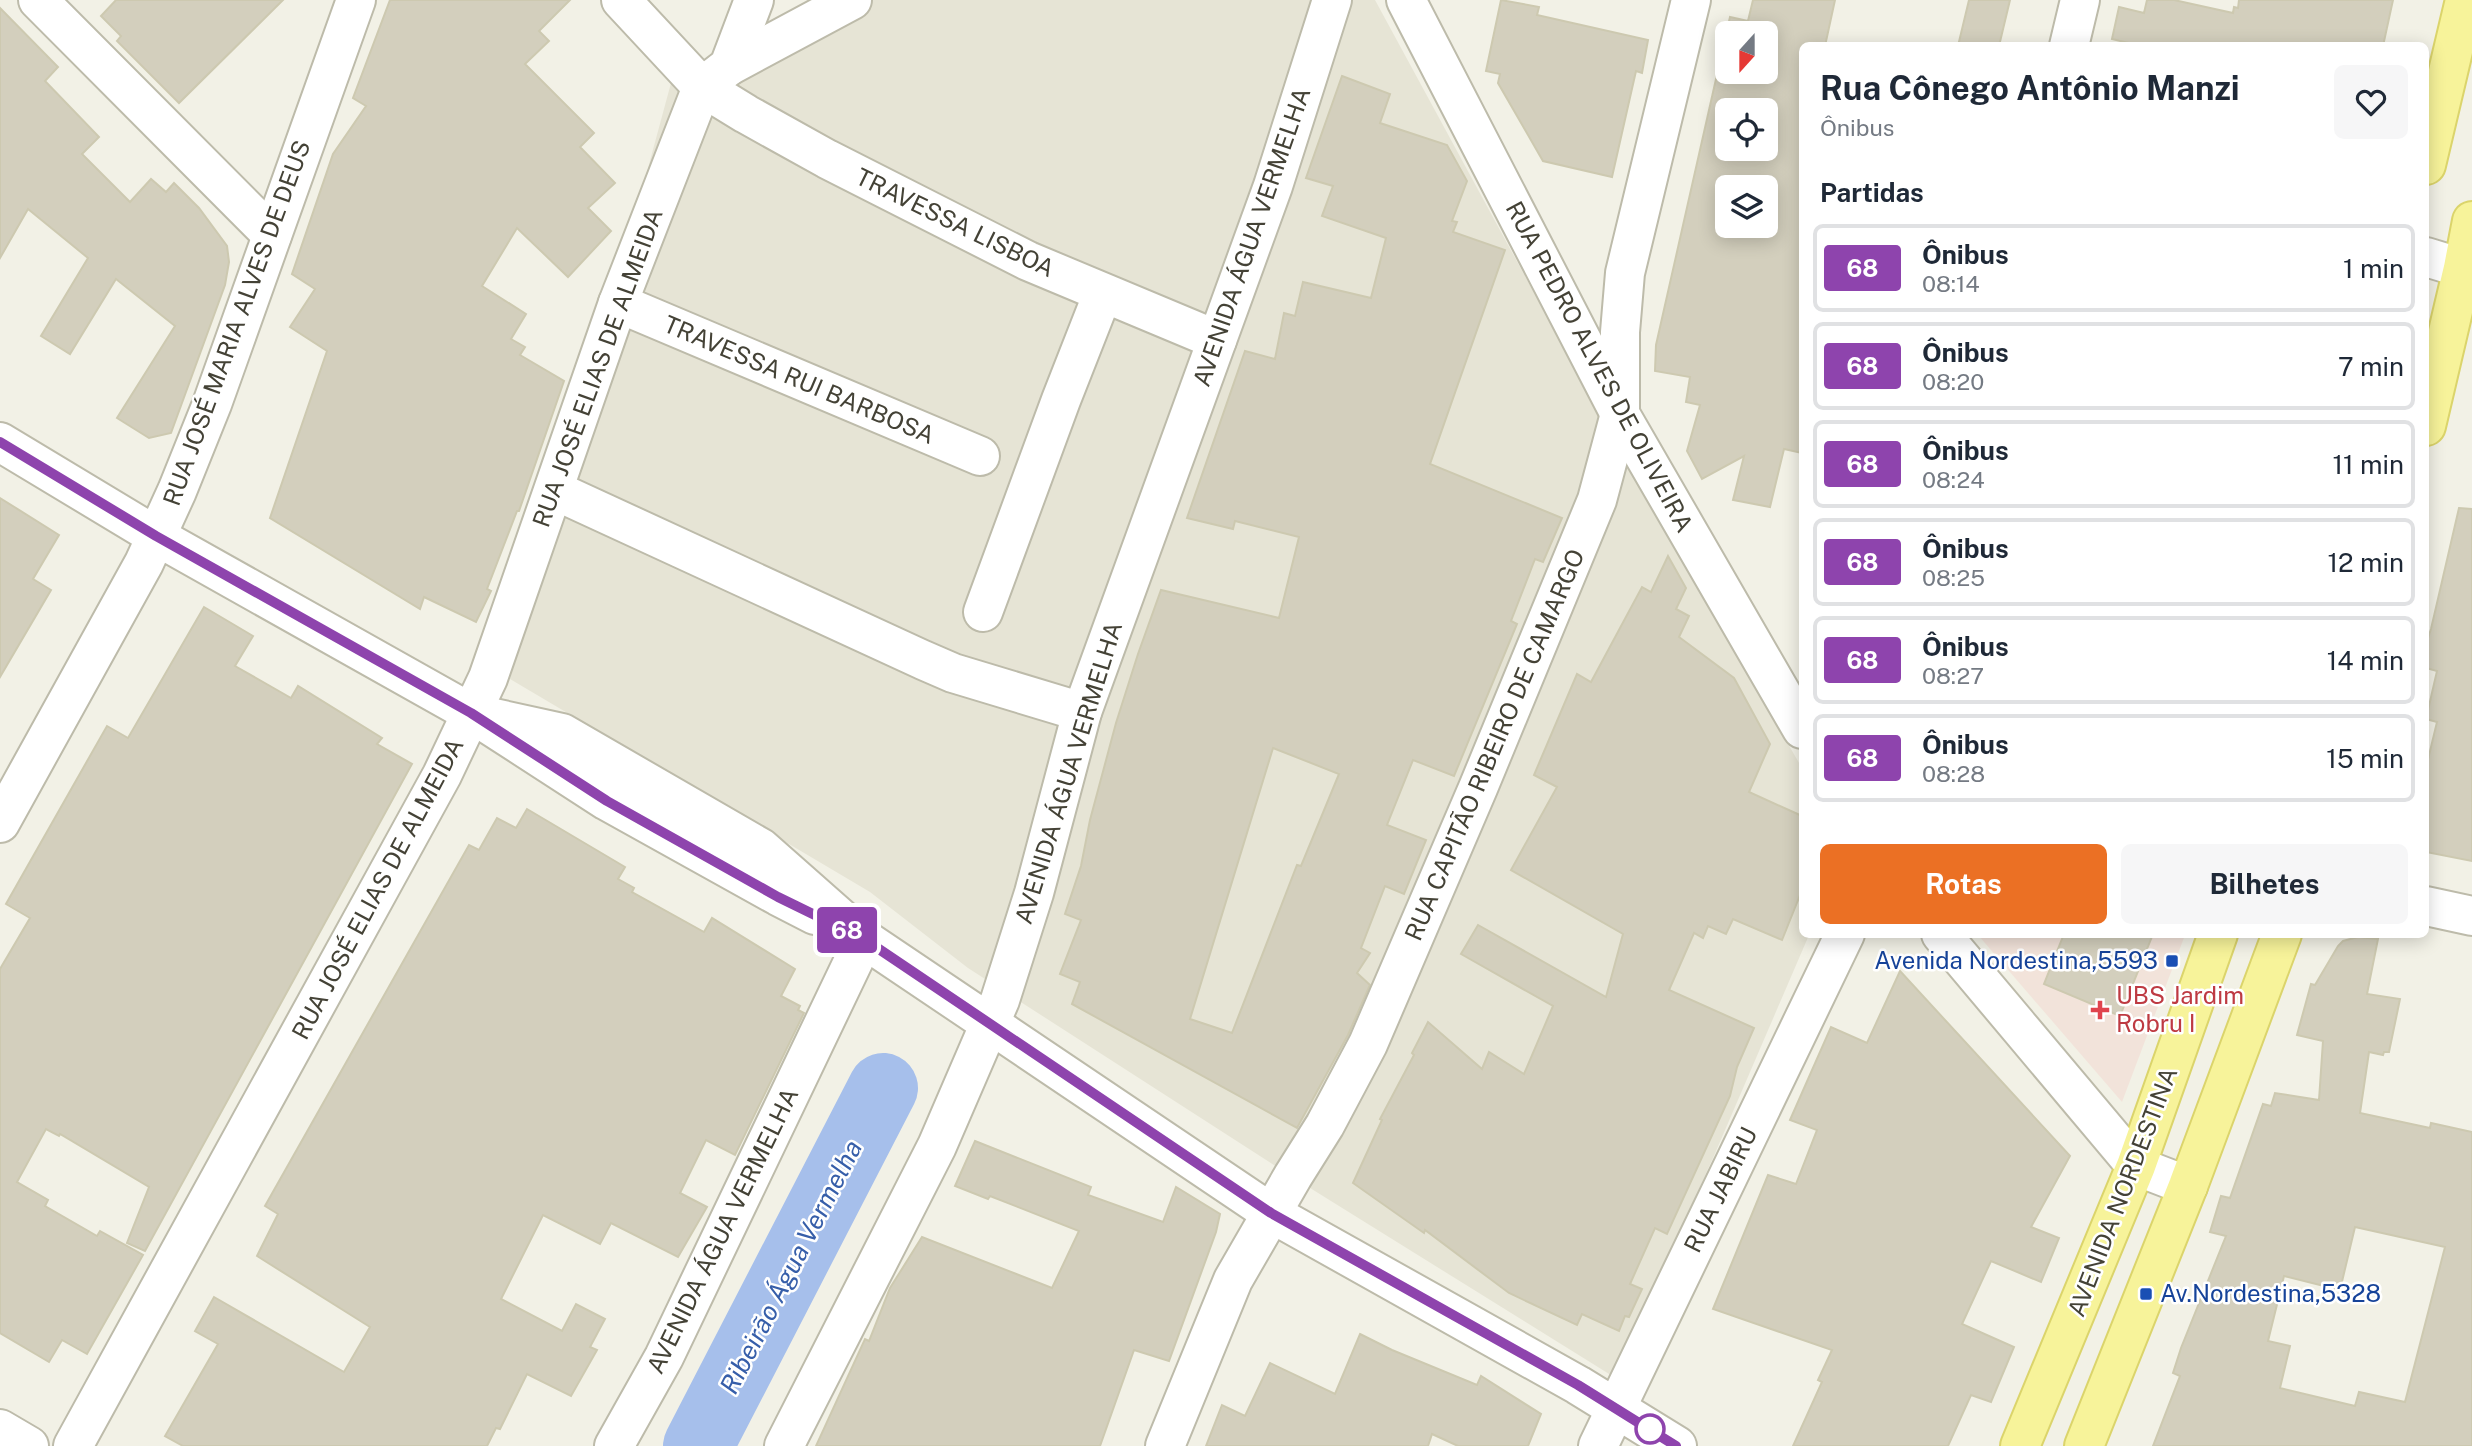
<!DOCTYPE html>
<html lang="pt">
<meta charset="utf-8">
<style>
:root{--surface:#fff;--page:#f6f6f7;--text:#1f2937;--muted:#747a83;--line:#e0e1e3;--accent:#eb7024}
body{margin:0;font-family:"Public Sans",sans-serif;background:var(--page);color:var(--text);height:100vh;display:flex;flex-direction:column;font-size:26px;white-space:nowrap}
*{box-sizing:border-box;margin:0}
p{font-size:23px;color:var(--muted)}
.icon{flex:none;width:38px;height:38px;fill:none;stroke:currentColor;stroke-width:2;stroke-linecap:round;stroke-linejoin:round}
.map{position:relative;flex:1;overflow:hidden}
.side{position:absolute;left:1799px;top:42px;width:630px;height:896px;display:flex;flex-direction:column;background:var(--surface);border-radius:10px;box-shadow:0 4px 18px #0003}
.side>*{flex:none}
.badge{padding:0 14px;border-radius:5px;font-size:24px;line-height:46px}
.needle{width:46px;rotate:201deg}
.controls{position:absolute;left:1715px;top:21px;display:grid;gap:14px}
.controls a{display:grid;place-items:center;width:63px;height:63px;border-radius:10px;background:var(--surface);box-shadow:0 4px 18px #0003;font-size:35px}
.map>.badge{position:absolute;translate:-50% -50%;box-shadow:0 0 0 4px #fff}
h2{padding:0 21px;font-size:26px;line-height:63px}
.round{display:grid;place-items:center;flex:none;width:74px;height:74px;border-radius:10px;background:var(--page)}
.overview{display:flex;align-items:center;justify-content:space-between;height:119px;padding:0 21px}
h1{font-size:33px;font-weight:700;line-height:52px}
.primary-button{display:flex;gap:14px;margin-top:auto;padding:14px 21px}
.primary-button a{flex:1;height:80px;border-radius:10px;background:var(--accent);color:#fff;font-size:28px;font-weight:700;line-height:80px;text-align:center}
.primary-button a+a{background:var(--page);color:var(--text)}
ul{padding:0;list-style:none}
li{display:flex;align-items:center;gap:21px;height:88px;margin:0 14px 10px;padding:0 7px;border:4px solid var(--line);border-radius:10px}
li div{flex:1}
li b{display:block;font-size:26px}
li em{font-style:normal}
li .badge{min-width:77px;font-weight:700;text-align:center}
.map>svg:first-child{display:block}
</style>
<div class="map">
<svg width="2472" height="1446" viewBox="0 0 2472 1446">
<rect width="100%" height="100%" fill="#f2f1e6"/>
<!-- residential -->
<polygon fill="#e6e4d5" points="810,0 1375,0 1652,510 1802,768 1802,934 1809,935 1713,1158 1614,1377 1294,1178 968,968 870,892 510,679 671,83"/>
<!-- medical -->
<polygon fill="#f2e3da" points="1978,935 2185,935 2122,1102"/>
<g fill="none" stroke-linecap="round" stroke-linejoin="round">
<!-- river -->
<polyline stroke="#a6bfeb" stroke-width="70" points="698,1446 883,1088"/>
</g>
<!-- building -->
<g fill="#d3cfbd" stroke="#cdc9b0" stroke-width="2" fill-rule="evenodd">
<polygon points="116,0 283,0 179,103 117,41 121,36 101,16"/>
<polygon points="390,0 570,0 539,31 549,41 525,64 594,133 580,147 615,183 588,208 611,231 568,277 517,228 482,286 526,314 511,339 525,347 520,355 564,381 519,511 517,511 487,589 491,591 476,622 424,597 420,609 270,518 327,351 290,327 315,289 292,274 333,154 366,106 353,98"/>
<polygon points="1501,0 1539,7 1537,15 1648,40 1642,73 1636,71 1612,177 1543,161 1498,83 1500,74 1486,71"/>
<path d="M1753,0H1835L1825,46H1802V453L1784,449L1770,507L1733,500L1744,456L1702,479L1687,451L1700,405L1686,402L1690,377L1655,371L1656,345L1730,17L1748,21ZM1727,33H1766V72H1727ZM1727,110H1766V149H1727ZM1727,187H1766V226H1727Z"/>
<polygon points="1969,0 2010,0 1999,46 1958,46"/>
<polygon points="2147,0 2174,0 2233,13 2234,7 2238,8 2239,0 2393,0 2383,46 2141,46 2112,39 2119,7 2144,13"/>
<polygon points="0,8 58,67 45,81 99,137 82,154 130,202 151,179 166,192 174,183 199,208 227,246 229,262 225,285 171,433 149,438 117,418 175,326 116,279 70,354 41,336 88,258 28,209 0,258"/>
<path d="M1342,76L1390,94L1380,123L1447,145L1467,181L1452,221L1457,222L1453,232L1505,250L1430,464L1562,518L1543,562L1535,559L1511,621L1517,624L1454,776L1413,760L1387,825L1426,840L1404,894L1385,886L1361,948L1370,953L1357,973L1370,985L1348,1035L1297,1128L1072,1004L1080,982L1060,974L1081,920L1065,914L1081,866L1090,820L1116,723L1138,654L1161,590L1279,618L1299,537L1235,521L1233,529L1187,518L1245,351L1275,359L1284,313L1295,316L1303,282L1371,298L1386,238L1322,216L1333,186L1306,178ZM1273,748L1339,774L1301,866L1297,865L1232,1033L1190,1019Z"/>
<polygon points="0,498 59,535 33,579 51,590 0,677"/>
<polygon points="2459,508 2472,509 2472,861 2426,852 2426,768 2437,722 2426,719 2437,671 2426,668 2426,644 2431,629"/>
<polygon points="1668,556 1686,588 1676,609 1689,616 1679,637 1734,678 1770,744 1749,792 1802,816 1802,890 1782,940 1733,919 1726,934 1708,926 1703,938 1694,933 1669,990 1754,1028 1737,1067 1730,1096 1667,1234 1655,1228 1630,1284 1642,1289 1629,1317 1625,1316 1619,1331 1582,1314 1577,1325 1509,1293 1425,1230 1424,1233 1353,1183 1382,1120 1380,1119 1414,1055 1412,1053 1428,1022 1482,1069 1489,1052 1524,1074 1553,1006 1461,954 1478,925 1606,997 1623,934 1511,870 1557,787 1534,775 1577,674 1591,682 1642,587 1651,592"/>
<polygon points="204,607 253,636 235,666 291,698 298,686 382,738 377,744 412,764 145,1251 127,1243 149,1187 60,1134 59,1136 46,1129 17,1182 48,1200 45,1206 97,1236 100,1231 143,1255 87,1354 62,1340 49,1362 0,1333 0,969 30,918 6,904 107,726 128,738"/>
<polygon points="527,809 625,867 618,879 634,888 632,892 704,932 712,918 795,969 781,996 800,1006 798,1010 804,1013 735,1155 706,1140 680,1193 707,1207 678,1257 611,1223 600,1244 543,1215 501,1299 562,1331 576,1304 605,1319 590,1347 597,1350 571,1396 527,1374 500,1429 496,1428 487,1446 183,1446 165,1436 218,1344 195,1331 214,1297 344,1372 370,1327 257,1256 278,1214 265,1206 469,845 479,850 497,818 516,828"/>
<polygon points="2064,934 2153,934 2120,1016 2044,984"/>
<path d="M2358,937L2378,939L2367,994L2400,999L2389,1052H2384L2383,1055L2369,1052L2360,1113L2430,1128L2431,1123L2472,1132V1446H2153L2180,1376L2173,1373L2181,1348L2226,1236L2210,1232L2221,1196L2230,1198L2263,1104L2271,1106L2275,1093L2319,1100L2323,1041L2297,1035L2311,984L2315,985L2338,946L2343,941ZM2355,1227L2445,1247L2405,1402L2359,1392L2355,1406L2280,1388L2290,1346L2268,1341L2284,1276L2340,1290Z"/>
<polygon points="1900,971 2070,1156 2031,1227 2059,1238 2041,1282 1991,1261 1962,1324 2014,1347 1991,1402 1971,1395 1948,1446 1793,1446 1822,1382 1818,1380 1832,1350 1713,1309 1768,1175 1796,1184 1817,1130 1790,1120 1831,1027 1867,1043"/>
<polygon points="975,1141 1091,1187 1088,1195 1163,1222 1176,1187 1220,1214 1216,1232 1169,1361 1134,1350 1100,1446 816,1446 865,1339 869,1341 890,1288 922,1237 1052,1288 1079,1231 990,1196 988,1199 955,1186"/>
<polygon points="1360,1334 1392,1350 1477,1385 1481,1376 1541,1414 1528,1446 1458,1446 1432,1434 1428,1446 1206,1446 1222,1405 1245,1416 1270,1363 1335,1394"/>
</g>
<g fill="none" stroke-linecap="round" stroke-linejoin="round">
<defs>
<g id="minor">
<polyline points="38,0 272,235"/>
<polyline points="621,0 702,87 746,114 827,159 1028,261 1217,340"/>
<polyline points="1406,0 1620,414 1802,729"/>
<polyline points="2069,46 2080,0"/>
<polyline points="729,66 852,0"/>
<polyline points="2426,257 2472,271"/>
<polyline points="618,303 980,456"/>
<polyline points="0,442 156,536 471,713 607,801 778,896 815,915"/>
<polyline points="554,490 923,660 953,673 1082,712"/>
<polyline points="983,612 1061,400 1103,293"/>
<polyline points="471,713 562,733 761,848 864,939 1271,1213 1578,1385 1677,1446"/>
<polyline points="0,823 144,563 177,491 212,404 356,0"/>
<polyline points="2426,906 2472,916"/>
<polyline points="1941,934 2136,1166 2188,1186"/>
<polyline points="0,1429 29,1446"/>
<polyline points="73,1446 442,775 488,678 618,303 702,87 729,66 754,0"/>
<polyline points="614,1446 664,1357 864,939"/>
<polyline points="784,1446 937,1146 1000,1000 1034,893 1082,712 1273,186 1332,0"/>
<polyline points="1165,1446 1233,1280 1293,1176 1325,1125 1368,1044 1478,788 1597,500 1620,414 1620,332 1625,273 1691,0"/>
<polyline points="1598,1446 1845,934"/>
</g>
<g id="major">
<polyline points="2426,165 2465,0"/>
<polyline points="2426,426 2463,268 2472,221"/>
<polyline points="2020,1446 2136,1166 2218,934"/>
<polyline points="2084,1446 2188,1186 2282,934"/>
</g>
</defs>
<!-- minor casing -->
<use href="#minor" stroke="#bdbbaa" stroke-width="42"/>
<!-- major casing -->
<use href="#major" stroke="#dbd46b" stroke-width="42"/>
<!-- minor -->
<use href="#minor" stroke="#fff" stroke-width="38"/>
<!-- major -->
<use href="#major" stroke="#f7f39a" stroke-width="38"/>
</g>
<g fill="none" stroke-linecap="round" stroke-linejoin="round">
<defs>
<polyline id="line" points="0,442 156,536 471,713 607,801 778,897 864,939 1271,1213 1578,1385 1676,1446"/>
</defs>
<!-- line casing -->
<use href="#line" stroke="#fff" stroke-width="16"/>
<!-- line -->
<use href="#line" stroke="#8e44ad" stroke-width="10"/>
</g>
<!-- markers -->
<g fill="#1a4fb4" stroke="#fff" stroke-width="2.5">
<rect x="2165" y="954" width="14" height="14" rx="3.5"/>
<rect x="2139" y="1287" width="14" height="14" rx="3.5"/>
</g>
<path fill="#e0444e" stroke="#fff" stroke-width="2.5" d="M2096.5 999.5h7v7h7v7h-7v7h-7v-7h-7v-7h7z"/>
<circle fill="#fff" stroke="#8e44ad" stroke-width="3.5" cx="1650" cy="1429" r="14"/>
<g text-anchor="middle" stroke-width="5" stroke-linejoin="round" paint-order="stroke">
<!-- street labels -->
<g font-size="24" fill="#444236" stroke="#fff">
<text transform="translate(955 223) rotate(26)" y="8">TRAVESSA LISBOA</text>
<text transform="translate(1252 237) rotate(-71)" y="8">AVENIDA ÁGUA VERMELHA</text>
<text transform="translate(237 323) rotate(-70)" y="8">RUA JOSÉ MARIA ALVES DE DEUS</text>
<text transform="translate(1599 367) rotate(62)" y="8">RUA PEDRO ALVES DE OLIVEIRA</text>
<text transform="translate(598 368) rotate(-70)" y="8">RUA JOSÉ ELIAS DE ALMEIDA</text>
<text transform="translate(799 380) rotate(23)" y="8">TRAVESSA RUI BARBOSA</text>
<text transform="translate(1495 745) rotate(-67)" y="8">RUA CAPITÃO RIBEIRO DE CAMARGO</text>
<text transform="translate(1069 773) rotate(-73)" y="8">AVENIDA ÁGUA VERMELHA</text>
<text transform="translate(378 889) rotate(-62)" y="8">RUA JOSÉ ELIAS DE ALMEIDA</text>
<text transform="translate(1721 1190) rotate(-64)" y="8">RUA JABIRU</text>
<text transform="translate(2123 1192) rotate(-69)" y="8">AVENIDA NORDESTINA</text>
<text transform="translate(723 1231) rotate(-64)" y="8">AVENIDA ÁGUA VERMELHA</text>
</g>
<!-- transit labels -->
<g font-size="24" fill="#164399" stroke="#fff" text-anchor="end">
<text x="2158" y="969">Avenida Nordestina,5593</text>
<text x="2160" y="1302" text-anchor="start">Av.Nordestina,5328</text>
</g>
<!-- health labels -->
<g font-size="24" fill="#be3a42" stroke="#fff" text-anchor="start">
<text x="2116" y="1004">UBS Jardim<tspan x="2116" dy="28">Robru I</tspan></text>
</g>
<!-- water labels -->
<g font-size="26" font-style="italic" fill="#365ea9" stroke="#fff">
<text transform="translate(791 1267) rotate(-63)" y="9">Ribeirão Água Vermelha</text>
</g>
</g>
</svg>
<div class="controls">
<a><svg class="needle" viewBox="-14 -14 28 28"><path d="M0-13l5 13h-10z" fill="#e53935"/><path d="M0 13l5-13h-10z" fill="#747a83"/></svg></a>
<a><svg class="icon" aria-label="locate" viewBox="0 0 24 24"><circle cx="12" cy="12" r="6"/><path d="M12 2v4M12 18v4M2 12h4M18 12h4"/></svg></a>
<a><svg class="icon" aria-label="layers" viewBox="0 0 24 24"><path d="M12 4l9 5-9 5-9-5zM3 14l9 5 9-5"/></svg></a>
</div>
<b class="badge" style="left:847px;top:930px;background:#8e44ad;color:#fff">68</b>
<section class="side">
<div class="overview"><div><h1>Rua Cônego Antônio Manzi</h1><p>Ônibus</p></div><a class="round"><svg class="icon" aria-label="heart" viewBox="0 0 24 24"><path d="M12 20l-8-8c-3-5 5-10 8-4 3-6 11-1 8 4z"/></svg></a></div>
<h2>Partidas</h2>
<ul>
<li><span class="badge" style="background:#8e44ad;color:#fff">68</span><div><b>Ônibus</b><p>08:14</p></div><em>1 min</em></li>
<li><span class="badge" style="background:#8e44ad;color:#fff">68</span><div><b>Ônibus</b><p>08:20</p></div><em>7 min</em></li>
<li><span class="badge" style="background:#8e44ad;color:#fff">68</span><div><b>Ônibus</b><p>08:24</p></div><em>11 min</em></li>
<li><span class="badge" style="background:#8e44ad;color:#fff">68</span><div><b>Ônibus</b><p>08:25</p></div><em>12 min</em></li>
<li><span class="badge" style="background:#8e44ad;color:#fff">68</span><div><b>Ônibus</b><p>08:27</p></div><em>14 min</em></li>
<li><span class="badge" style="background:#8e44ad;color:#fff">68</span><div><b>Ônibus</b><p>08:28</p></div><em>15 min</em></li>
</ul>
<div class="primary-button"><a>Rotas</a><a>Bilhetes</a></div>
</section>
</div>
